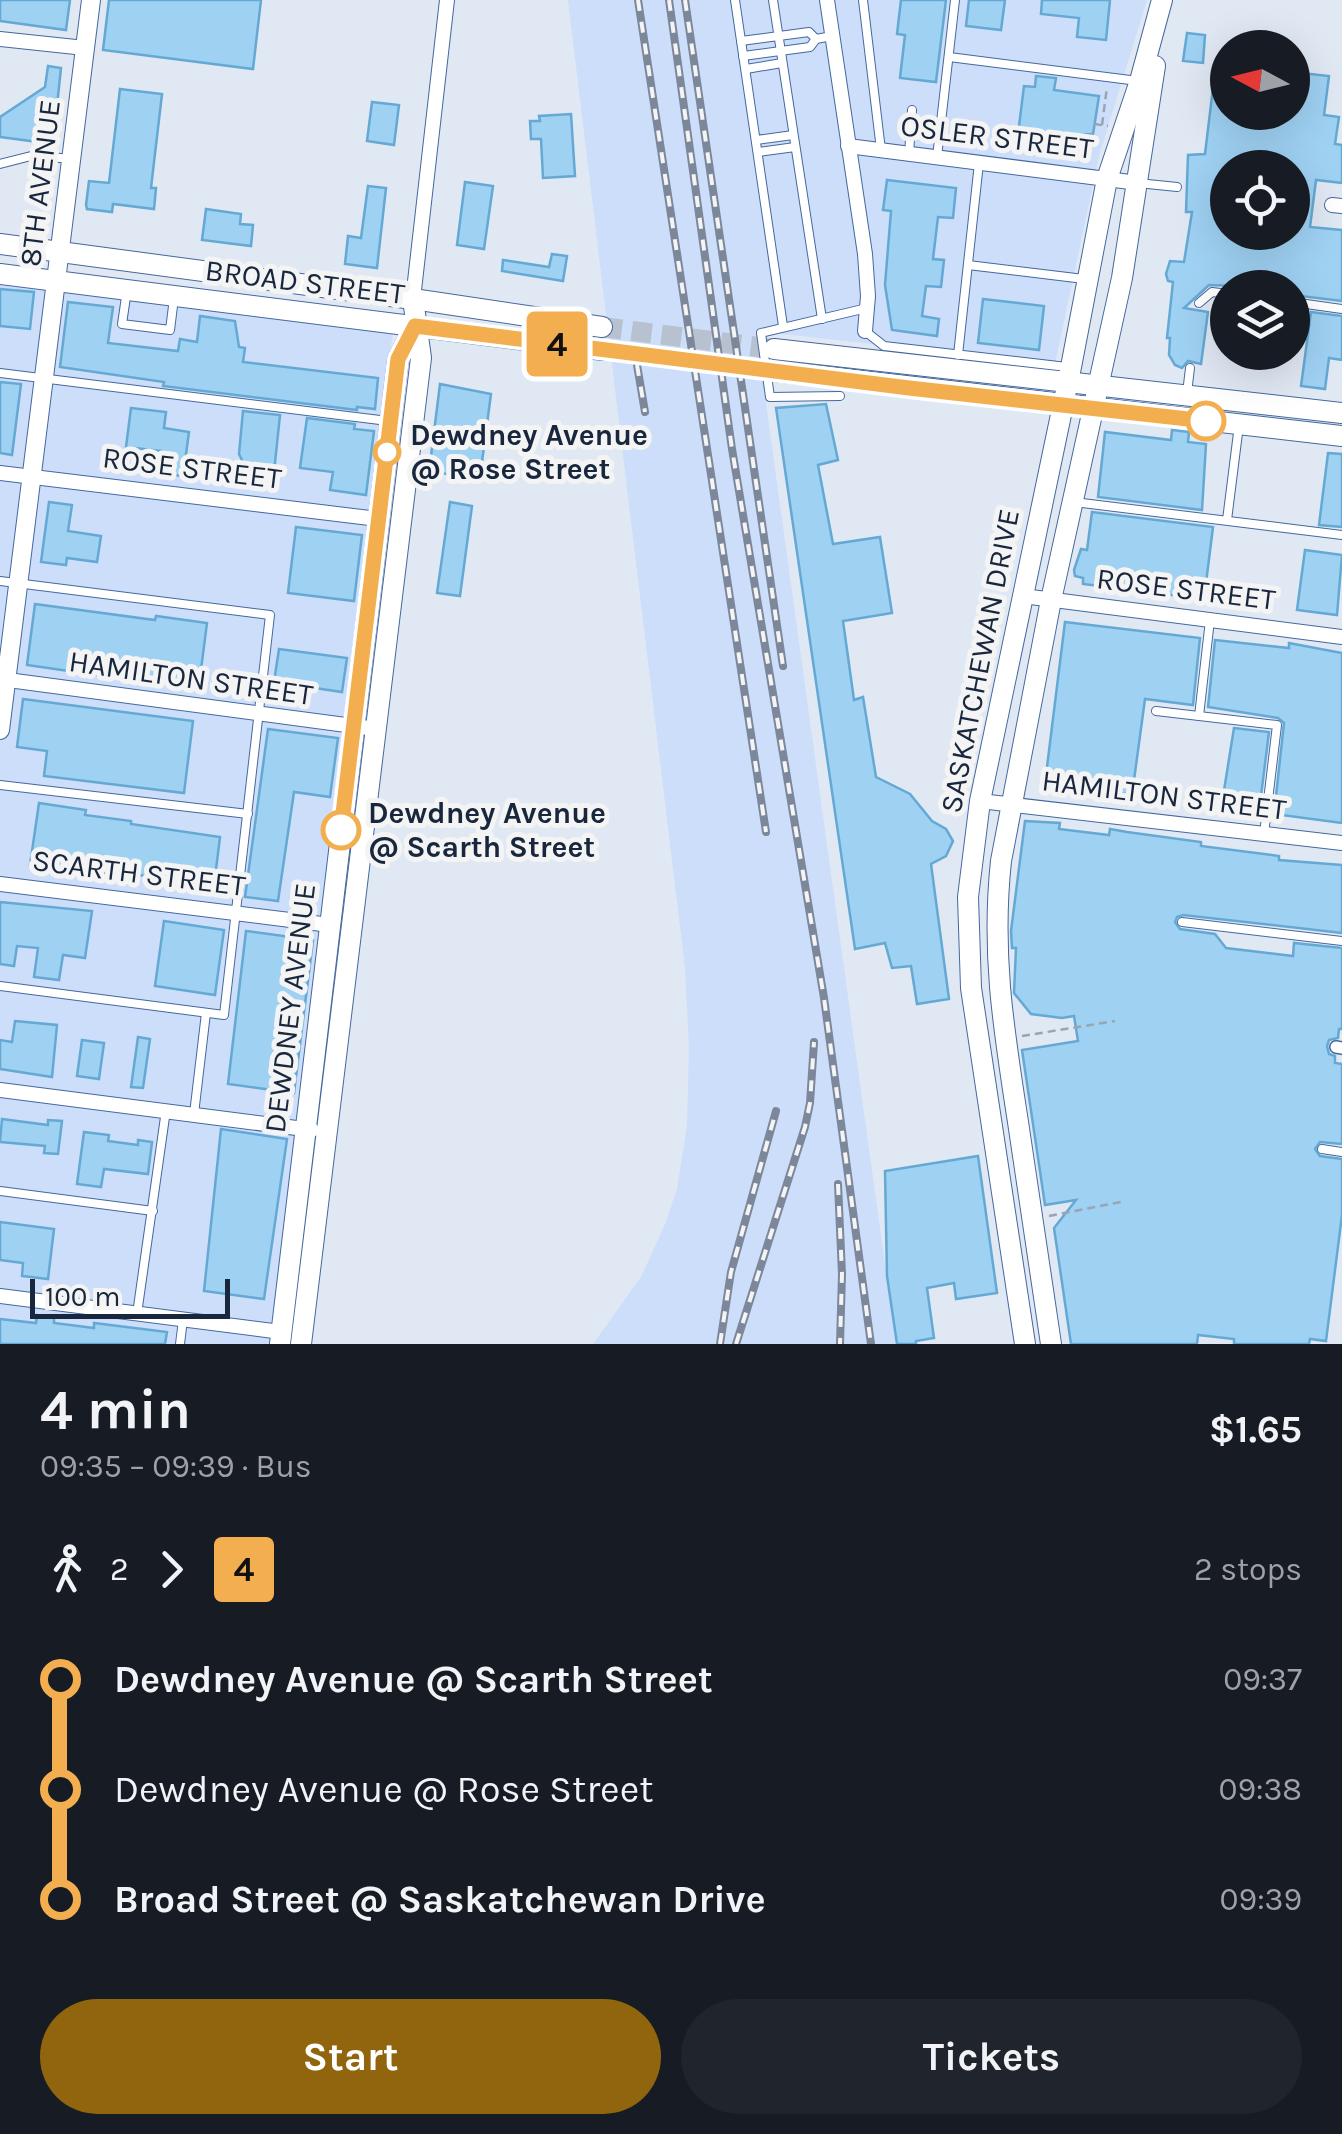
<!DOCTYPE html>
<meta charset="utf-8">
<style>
:root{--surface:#171b24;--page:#20242c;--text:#f1f3f6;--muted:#9ea1a6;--accent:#90650d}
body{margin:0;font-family:Karla,sans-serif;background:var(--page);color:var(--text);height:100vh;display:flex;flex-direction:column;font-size:38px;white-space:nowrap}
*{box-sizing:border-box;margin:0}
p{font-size:32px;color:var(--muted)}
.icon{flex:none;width:55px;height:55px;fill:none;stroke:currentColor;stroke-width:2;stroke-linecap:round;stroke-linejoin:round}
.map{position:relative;height:1344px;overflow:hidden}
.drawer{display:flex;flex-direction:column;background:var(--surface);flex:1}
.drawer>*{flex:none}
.badge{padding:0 20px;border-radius:8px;font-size:35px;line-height:65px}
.needle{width:65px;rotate:277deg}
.controls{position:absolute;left:1210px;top:30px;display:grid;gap:20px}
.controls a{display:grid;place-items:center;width:100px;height:100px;border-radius:50%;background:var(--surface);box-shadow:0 10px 40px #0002;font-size:50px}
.scale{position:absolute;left:30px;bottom:25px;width:200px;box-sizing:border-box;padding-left:10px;border:5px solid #18273e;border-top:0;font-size:28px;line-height:35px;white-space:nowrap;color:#18273e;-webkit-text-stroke:8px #f4f4f4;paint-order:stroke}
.map>.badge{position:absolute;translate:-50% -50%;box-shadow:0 0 0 5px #fff}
.legs{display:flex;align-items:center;gap:15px;height:110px;padding:0 40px;font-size:32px}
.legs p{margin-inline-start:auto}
.headline{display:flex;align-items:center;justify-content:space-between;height:170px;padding:0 40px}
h1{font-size:55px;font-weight:700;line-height:75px}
.action{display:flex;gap:20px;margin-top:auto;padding:20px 40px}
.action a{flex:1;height:115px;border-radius:60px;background:var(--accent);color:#fff;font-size:40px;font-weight:700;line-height:115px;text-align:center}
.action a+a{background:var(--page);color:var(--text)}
ul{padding:0 40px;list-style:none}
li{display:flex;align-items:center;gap:35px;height:110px;font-size:38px}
li i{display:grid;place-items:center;width:15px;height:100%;margin:0 12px;background:currentColor}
li i::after{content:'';width:25px;height:25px;margin:-12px;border:8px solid;border-radius:50%;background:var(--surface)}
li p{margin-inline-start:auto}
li:first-child i{background:linear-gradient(#0000 50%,currentColor 0)}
li:last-child i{background:linear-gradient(currentColor 50%,#0000 0)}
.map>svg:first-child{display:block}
</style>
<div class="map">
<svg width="1342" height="1344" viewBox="0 0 1342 1344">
<rect width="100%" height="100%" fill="#e0e8f4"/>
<!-- built -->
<g fill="#ccdef9">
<polygon points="568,0 1147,0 1099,156 1055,364 756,331 896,1344 593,1344 641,1277 666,1222 677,1189 687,1126 689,1047 685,968"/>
<polygon points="0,285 393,330 271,1344 0,1344"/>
</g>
<!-- building -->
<g fill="#9fd1f3" stroke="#64a9d4" stroke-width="2.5" fill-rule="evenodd">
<polygon points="0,0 70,0 66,30 0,21"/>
<polygon points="109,0 261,0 253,69 103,50"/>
<polygon points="901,0 946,0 936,82 900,78 905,35 897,34"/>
<polygon points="969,0 1005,0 1001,30 966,26"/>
<polygon points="1042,0 1110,0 1106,40 1077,37 1079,18 1041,14"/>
<polygon points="1187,33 1205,35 1203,63 1183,61"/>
<path d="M1216,63L1228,64V112H1292V72L1329,76L1324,115L1339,117L1335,144L1342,145V183L1316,180L1310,227L1342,230V301L1292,295V288L1209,285L1184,308L1208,312L1201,364L1188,361L1182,368L1175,365L1169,355L1170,338H1167L1173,282L1168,281L1166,274L1170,261L1184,262L1192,212H1186L1188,155L1205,154ZM1228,168H1292V232H1228Z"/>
<polygon points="48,66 61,68 53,144 0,137 0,117 45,87"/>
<polygon points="1036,76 1056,78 1054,90 1099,96 1093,134 1078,135 1077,142 1018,134 1024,86 1035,87"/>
<polygon points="120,89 162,94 151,188 156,188 154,209 113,204 112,212 87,209 86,205 89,181 109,183"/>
<polygon points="372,102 399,105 394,145 367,141"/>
<polygon points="571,114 575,176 543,178 541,139 531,139 530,121 540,121 539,116"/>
<polygon points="887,180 956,188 953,218 938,217 933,259 944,260 941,287 926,286 922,316 939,319 937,336 892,330 885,285 891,211 883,210"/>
<polygon points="465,182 493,186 484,249 457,245"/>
<polygon points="368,186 386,188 377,268 345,264 348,236 361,238"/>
<polygon points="206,209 241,214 240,224 253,225 251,246 202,240"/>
<polygon points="552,254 567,256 563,281 502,271 503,260 549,267"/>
<polygon points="0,289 34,292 30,329 0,326"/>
<polygon points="983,299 1044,306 1039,350 978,343"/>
<polygon points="68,302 113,307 108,343 178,351 180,339 197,342 200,316 235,321 239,347 245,348 243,362 378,378 375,409 357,407 357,410 163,386 164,382 60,367"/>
<polygon points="1311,312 1342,316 1342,360 1329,358 1325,389 1301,386"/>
<polygon points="0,382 21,384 12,455 0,453"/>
<polygon points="440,384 491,394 482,462 475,477 429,472"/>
<polygon points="826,404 838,460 818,465 833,544 880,537 892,613 843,621 854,700 863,697 876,777 910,794 932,821 946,829 953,841 946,856 931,864 949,999 917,1004 911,966 892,968 885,943 855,949 776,408"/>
<polygon points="131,408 166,412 164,428 189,432 183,476 159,473 162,451 126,447"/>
<polygon points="243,411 280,415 273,482 252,480 239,454"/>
<polygon points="307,418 355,424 354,429 374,431 366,495 330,490 333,472 300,468"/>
<polygon points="1172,430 1189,432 1188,442 1206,444 1202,510 1098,497 1105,432 1171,440"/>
<polygon points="1328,453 1342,454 1342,527 1319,525"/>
<polygon points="49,502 72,505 68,531 101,536 97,562 67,558 66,565 41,562"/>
<polygon points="450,502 472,506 460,596 437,593"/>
<polygon points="1092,512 1213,527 1204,599 1083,584 1083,578 1075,576 1074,570 1081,549 1087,550"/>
<polygon points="296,527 362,535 354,601 288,593"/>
<polygon points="1305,550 1342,555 1337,615 1297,610"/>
<polygon points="35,604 155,620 156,616 207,623 199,685 139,677 138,681 27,665"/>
<polygon points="1065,622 1200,638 1193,705 1145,699 1132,795 1045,783"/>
<polygon points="1215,640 1289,648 1289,643 1342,653 1342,823 1274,814 1284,723 1278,718 1208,707"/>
<polygon points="279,649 347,658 342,692 274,682"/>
<polygon points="23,699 193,721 184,793 44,776 47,751 17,747"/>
<polygon points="1234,728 1269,732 1259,812 1221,809"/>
<polygon points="268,729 338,738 330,797 294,792 278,901 245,897"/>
<polygon points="39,803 86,810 85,815 131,821 131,824 220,837 214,886 125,873 124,876 30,865"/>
<polygon points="1025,821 1060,823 1059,829 1109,835 1110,829 1127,832 1201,842 1201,846 1279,856 1279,860 1342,865 1342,933 1183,915 1177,917 1175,922 1180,929 1215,934 1226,948 1293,956 1294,943 1342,948 1342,1029 1339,1029 1338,1038 1329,1040 1327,1046 1329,1054 1335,1056 1335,1063 1342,1064 1342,1144 1320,1142 1315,1149 1320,1156 1342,1159 1342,1215 1326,1341 1310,1339 1309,1344 1234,1344 1234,1339 1198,1335 1197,1344 1071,1344 1054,1228 1076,1200 1045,1205 1022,1050 1078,1041 1074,1016 1062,1018 1031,1014 1014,993 1016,948 1012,948 1011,931"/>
<polygon points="0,902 92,911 85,958 63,955 59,980 34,977 38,948 17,946 14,966 0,964"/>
<polygon points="164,921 224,930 215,995 155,986"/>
<polygon points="246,931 313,940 294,1093 228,1084"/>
<polygon points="15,1021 57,1025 52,1077 0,1069 0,1040 12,1042"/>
<polygon points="138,1037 150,1039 143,1088 131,1087"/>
<polygon points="82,1040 104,1043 99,1079 77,1076"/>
<polygon points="2,1119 48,1125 48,1120 62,1121 58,1154 44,1153 45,1146 0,1142"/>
<polygon points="221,1129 287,1139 264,1299 204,1291"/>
<polygon points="84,1132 109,1135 108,1141 138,1145 138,1140 152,1142 148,1174 104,1169 101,1187 77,1184"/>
<polygon points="978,1156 997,1293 956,1299 954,1283 927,1288 934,1338 916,1341 916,1344 897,1344 887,1276 885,1171"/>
<polygon points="0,1222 54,1229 48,1279 22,1276 23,1263 0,1260"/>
<polygon points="37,1315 54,1317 54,1323 94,1328 94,1323 167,1332 165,1344 0,1344 0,1319 36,1323"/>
</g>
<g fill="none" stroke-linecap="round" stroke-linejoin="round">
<!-- secondary-tunnel -->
<g stroke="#b8c1d0" stroke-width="20" stroke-dasharray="20 10" stroke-linecap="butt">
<polyline points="602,327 774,349"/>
<polyline points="603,350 775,371"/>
</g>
<defs>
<g id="service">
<polyline points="735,0 783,326"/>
<polyline points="773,0 822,319"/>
<polyline points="863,0 881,150"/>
<polyline points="741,41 809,32 816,39"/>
<polyline points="743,56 810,47 816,39 832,36"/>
<polyline points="949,57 1138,81"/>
<polyline points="746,69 782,63"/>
<polyline points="756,140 793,135"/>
<polyline points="758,152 795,147"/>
<polyline points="909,154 912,110"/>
<polyline points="937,157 955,0"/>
<polyline points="0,164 35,155 69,159"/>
<polyline points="1138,183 1177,187"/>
<polyline points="968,265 1084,279"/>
<polyline points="127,290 122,324 170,330 174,298"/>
<polyline points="1292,302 1342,309"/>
<polyline points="1199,303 1212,292 1228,294"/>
<polyline points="865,331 884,346 1067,367"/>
<polyline points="958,355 979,163"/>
<polyline points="0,373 388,421"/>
<polyline points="1187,393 1190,368"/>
<polyline points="840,396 770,397 761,333 867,308"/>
<polyline points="1074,502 1342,535"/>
<polyline points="1227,520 1239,425"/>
<polyline points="0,581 270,615 224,1015 0,986"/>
<polyline points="1156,711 1277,725 1264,834"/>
<polyline points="1199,716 1210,620"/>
<polyline points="0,785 248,814"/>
<polyline points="1182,922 1342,941"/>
<polyline points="194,1114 206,1013"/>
<polyline points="1322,1149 1342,1152"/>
<polyline points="0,1191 153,1211"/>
<polyline points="137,1314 166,1110"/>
<polyline points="180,1344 183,1320"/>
</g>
<polyline id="pedestrian" points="1336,1047 1342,1048"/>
<g id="minor">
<polyline points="827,0 865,254 868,296 865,331"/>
<polyline points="0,39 85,48"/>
<polyline points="848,146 1138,183"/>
<polyline points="1332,205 1342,206"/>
<polyline points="413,299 447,0"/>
<polyline points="0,473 378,519"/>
<polyline points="1023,596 1342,637"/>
<polyline points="0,679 376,729"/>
<polyline points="980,801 1342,843"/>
<polyline points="0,884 330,925"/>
<polyline points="0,1090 312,1130"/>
<polyline points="0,1296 281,1332"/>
</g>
<polyline id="tertiary" points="0,730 91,0"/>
<g id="secondary">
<polyline points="0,244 413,299 602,327"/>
<polyline points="0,274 603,350"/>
<polyline points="774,349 1342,413"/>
<polyline points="775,371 1342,436"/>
<polyline points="280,1344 398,359 415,326"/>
<polyline points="301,1344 421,358 413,299"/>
<polyline points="1025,1344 971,988 968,897 980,801 1071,367 1107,179 1140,81 1162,0"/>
<path d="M1051,1344C1040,1270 1029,1196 1018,1122C1004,1031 991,955 1001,861L1051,600L1122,278L1155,66"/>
</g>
</defs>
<!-- service casing -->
<use href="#service" stroke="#44689d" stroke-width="10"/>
<!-- pedestrian casing -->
<use href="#pedestrian" stroke="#44689d" stroke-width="14"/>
<!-- minor casing -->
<use href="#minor" stroke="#44689d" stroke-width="16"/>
<!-- tertiary casing -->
<use href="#tertiary" stroke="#44689d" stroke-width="20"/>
<!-- secondary casing -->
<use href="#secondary" stroke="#44689d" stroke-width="22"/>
<!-- path -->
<g stroke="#9aa5b4" stroke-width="2.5" stroke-dasharray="8 5" stroke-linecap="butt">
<polyline points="1094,124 1108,126"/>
<polyline points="1102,125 1107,87"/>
<polyline points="1070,159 1092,133"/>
<polygon points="32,216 37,223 31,228 26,221"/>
<polyline points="1022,1036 1115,1021"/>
<polyline points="1049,1216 1121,1202"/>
</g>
<!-- service -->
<use href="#service" stroke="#fff" stroke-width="8"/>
<!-- pedestrian -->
<use href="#pedestrian" stroke="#fff" stroke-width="11"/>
<!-- minor -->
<use href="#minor" stroke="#fff" stroke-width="14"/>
<!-- tertiary -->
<use href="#tertiary" stroke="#fff" stroke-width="18"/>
<!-- secondary -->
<use href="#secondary" stroke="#fff" stroke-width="20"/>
<defs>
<g id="rail">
<polyline points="638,0 766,832"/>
<polyline points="669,0 732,449 824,998 871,1344"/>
<polyline points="685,0 783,666"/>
<polyline points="637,365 645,412"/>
<polyline points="838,1184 842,1274 840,1344"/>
<polyline points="720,1344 731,1272 776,1111"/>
<polyline points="736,1344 805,1127 810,1103 814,1042"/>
</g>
</defs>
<!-- rail casing -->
<use href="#rail" stroke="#7c8799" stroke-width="8"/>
<!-- rail -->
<use href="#rail" stroke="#f4f4f4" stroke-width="4" stroke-dasharray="11" stroke-linecap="butt"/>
</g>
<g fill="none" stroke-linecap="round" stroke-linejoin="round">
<defs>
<polyline id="line-1" points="341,830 398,359 415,326 909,388 1206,421"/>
</defs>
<!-- line-1 casing -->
<use href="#line-1" stroke="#fff" stroke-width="22"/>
<!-- line-1 -->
<use href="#line-1" stroke="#f2ae4f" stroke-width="15"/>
</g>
<!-- markers -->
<g fill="#fff" stroke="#f2ae4f" stroke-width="5">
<circle cx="1206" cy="421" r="18"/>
<circle cx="387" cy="452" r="12"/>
<circle cx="341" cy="830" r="18"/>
</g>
<g text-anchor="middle" stroke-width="10" stroke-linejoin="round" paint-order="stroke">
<!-- street labels -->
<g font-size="30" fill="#18273e" stroke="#f4f4f4">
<text transform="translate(997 137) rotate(7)" y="10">OSLER STREET</text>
<text transform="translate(40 183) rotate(-83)" y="10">8TH AVENUE</text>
<text transform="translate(305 282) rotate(7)" y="10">BROAD STREET</text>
<text transform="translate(192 468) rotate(7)" y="10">ROSE STREET</text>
<text transform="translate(1186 589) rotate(7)" y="10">ROSE STREET</text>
<text transform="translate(980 661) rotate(-79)" y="10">SASKATCHEWAN DRIVE</text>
<text transform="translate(191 678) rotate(8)" y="10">HAMILTON STREET</text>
<text transform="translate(1164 795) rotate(7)" y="10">HAMILTON STREET</text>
<text transform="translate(139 873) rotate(7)" y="10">SCARTH STREET</text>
<text transform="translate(290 1008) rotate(-83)" y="10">DEWDNEY AVENUE</text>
</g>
<!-- stop labels -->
<g font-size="30" font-weight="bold" fill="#18273e" stroke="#f4f4f4" text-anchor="start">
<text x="410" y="445">Dewdney Avenue<tspan x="410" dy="34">@ Rose Street</tspan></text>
<text x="368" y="823">Dewdney Avenue<tspan x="368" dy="34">@ Scarth Street</tspan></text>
</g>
</g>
</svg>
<div class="controls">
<a><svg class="needle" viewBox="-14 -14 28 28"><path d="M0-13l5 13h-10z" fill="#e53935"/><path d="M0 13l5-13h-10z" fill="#9ea1a6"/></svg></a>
<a><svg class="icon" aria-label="locate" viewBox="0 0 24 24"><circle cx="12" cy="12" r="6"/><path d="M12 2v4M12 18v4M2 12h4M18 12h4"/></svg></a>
<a><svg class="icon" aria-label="layers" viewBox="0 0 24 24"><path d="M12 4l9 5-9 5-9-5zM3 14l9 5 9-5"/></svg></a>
</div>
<div class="scale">100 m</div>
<b class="badge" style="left:557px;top:344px;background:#f2ae4f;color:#111">4</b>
</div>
<section class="drawer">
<div class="headline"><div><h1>4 min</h1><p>09:35 – 09:39 · Bus</p></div><b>$1.65</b></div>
<div class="legs"><svg class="icon" aria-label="walk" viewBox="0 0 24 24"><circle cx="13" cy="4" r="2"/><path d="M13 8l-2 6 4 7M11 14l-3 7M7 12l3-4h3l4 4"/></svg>2<svg class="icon" aria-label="forward" viewBox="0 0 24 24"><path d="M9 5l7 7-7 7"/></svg><b class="badge" style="background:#f2ae4f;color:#111">4</b><p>2 stops</p></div>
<ul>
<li><i style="color:#f2ae4f"></i><b>Dewdney Avenue @ Scarth Street</b><p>09:37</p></li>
<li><i style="color:#f2ae4f"></i><span>Dewdney Avenue @ Rose Street</span><p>09:38</p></li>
<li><i style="color:#f2ae4f"></i><b>Broad Street @ Saskatchewan Drive</b><p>09:39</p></li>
</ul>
<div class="action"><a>Start</a><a>Tickets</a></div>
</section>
